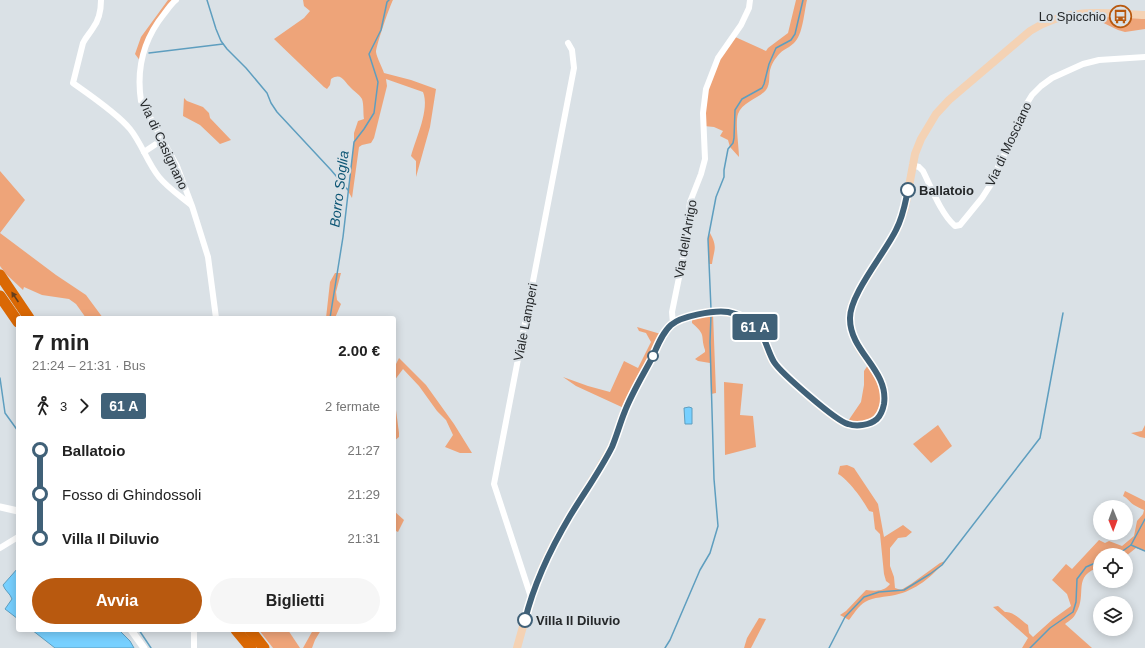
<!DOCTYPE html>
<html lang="it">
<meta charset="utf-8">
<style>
:root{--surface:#fff;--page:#f6f6f6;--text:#222;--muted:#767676;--accent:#b8590f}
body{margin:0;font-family:Helvetica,sans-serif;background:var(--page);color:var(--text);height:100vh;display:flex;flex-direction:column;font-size:15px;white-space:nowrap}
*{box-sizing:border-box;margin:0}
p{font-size:13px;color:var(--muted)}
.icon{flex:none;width:22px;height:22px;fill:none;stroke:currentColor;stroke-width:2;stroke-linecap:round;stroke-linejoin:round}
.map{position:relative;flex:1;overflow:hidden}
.panel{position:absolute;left:16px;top:316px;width:380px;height:316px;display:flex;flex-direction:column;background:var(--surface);border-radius:4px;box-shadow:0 2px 10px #0003}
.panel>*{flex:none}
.badge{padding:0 8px;border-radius:3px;font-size:14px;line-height:26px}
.needle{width:26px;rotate:179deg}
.controls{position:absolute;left:1093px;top:500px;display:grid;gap:8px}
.controls a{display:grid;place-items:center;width:40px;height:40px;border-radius:50%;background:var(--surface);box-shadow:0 2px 10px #0003;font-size:20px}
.map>.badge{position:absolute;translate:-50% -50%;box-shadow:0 0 0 2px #fff}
.legs{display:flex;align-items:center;gap:6px;height:44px;padding:0 16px;font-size:13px}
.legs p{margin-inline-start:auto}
.summary{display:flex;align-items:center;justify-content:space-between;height:68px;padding:0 16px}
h1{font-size:22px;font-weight:600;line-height:30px}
.primary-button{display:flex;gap:8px;margin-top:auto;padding:8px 16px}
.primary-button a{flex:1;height:46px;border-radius:24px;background:var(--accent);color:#fff;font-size:16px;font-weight:600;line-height:46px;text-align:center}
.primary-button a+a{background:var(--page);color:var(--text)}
ul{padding:0 16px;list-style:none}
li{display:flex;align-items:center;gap:14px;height:44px;font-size:15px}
li i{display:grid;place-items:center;width:6px;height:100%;margin:0 5px;background:currentColor}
li i::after{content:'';width:10px;height:10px;margin:-5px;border:3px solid;border-radius:50%;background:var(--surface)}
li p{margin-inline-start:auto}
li:first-child i{background:linear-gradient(#0000 50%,currentColor 0)}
li:last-child i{background:linear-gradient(currentColor 50%,#0000 0)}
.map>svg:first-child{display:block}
</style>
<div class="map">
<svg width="1145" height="648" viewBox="0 0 1145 648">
<rect width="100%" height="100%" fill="#dae1e6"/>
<!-- green -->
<g fill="#eea479">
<polygon points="168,0 176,0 155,26 141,62 135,54 141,37"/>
<path d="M303,0H393C390,5 376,46 376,52C377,58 382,67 384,73L411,80L436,89L430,127L416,177V161L411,156C416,138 430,109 423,92L386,79L387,86L374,138L371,143L362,145L359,147L352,198L348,191L354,142V133L358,121L364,119C363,113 364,105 362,99C359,94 355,92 351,88C344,82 342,72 331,79L330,85L327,89L324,87L274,39L304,18L310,11L304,6Z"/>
<path d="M796,0H807C804,12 803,35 794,43C791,46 787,48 784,50C779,53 773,61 771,67C768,74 771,84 766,90C758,99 742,102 738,114C735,123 739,147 739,157L730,147L728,140L720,136L723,131L714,127L704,126L706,89L718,58L733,36L766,51L768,48L788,33Z"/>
<polygon points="1083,13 1145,15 1145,29 1125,32 1118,30"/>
<polygon points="184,98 187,101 203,107 209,113 210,118 231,140 220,144 200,125 183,116"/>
<polygon points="0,171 25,200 0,233 56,275 86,295 103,318 86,318 76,304 69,299 42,295 24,287 23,290 6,274 0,266"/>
<path d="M710,233C718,248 714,249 712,264H709L708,239Z"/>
<polygon points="335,273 341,273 336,292 337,300 341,304 335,318 326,318 330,282"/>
<path d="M713,313L716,393L711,394L710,363L698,361L695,359L705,352V350C700,335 707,336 692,323V316Z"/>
<polygon points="637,327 664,335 626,409 576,386 563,377 588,386 610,392 624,361 638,368 651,342 646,333 639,331"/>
<polygon points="399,358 426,385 454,424 472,453 460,453 445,447 453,435 446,420 437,411 419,386 403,369 394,381 394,368"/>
<polygon points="870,362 880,377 884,404 872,422 846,424 861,402 864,385 864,371"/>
<polygon points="724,382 743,384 740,415 753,416 756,447 725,455"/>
<polygon points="394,395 399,433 399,437 394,441"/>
<polygon points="938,425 952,446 931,463 913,444"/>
<polygon points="1145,425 1145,438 1140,437 1131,433 1142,431"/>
<path d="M847,465L854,468L878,504L884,537L903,525L912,532L906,537L898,538L890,548V566L894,577L895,588L901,590L911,584L940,563L945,561C933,576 915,591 895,595C885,597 874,597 865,602C859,605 853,615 849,620L840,615L846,611L866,590C875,591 884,592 890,584L886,581L884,574L880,534L875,529L873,512L869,511C864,501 848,479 838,474L840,466Z"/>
<path d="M1125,491L1145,501V551L1136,548L1126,556L1100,555V567C1071,576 1088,594 1076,613C1074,618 1069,621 1065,624L1092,648H1022L1028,638L993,607L998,606L1005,612C1013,611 1021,620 1028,625L1029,633L1033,637L1053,619L1071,606L1067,594L1052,580L1066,564L1072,569L1099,540L1105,543L1109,541L1122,546L1134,536L1137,521L1143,514L1144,510C1140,508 1137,507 1134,505C1130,503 1128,498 1123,496Z"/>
<polygon points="394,511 404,520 398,532 394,530"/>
<polygon points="759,618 766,619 751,648 744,648 747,638"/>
<polygon points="259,630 288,630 300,648 273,648"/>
<polygon points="313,630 321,630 315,640 312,648 303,648"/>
</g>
<!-- water -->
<g fill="#77d0ff" stroke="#5e9ebf">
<polygon points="689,407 692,408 692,424 685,424 684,408"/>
<path d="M18,568V619L5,609L12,599C10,593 5,591 3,585Z"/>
<polygon points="32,630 119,630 130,641 134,648 55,648"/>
</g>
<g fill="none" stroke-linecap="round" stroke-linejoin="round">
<!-- stream -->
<g stroke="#5e9ebf" stroke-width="1.5">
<polyline points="207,0 216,29 221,41 227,49 246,68 267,93 271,103 277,112 331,170 348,190"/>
<polyline points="149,53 223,44"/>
<polyline points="711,309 708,239 716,197 724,177 724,170 728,149 733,143 734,138 735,110 742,99 762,88 764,84 769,64 776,48 791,40 795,34 803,0"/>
<polyline points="330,318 343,237 354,142 364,129 374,113 378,82 369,54 381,30 387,2 389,0"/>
<polyline points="0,378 5,413 18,431"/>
<polyline points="1131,545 1145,551"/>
<polyline points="1117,555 1131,545 1145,519"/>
<polyline points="139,630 151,648"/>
<polyline points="665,648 670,640 700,570 710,553 718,526 714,479 710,342 711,315"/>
<polyline points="829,648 845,617 864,597 879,592 904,590 930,574 942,565 1040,438 1063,313"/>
<polyline points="1030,648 1050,628 1073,612 1076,602 1077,579 1086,567 1100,561"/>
</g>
<!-- minor -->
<g stroke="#fff" stroke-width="6">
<path d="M101,0C101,9 99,20 93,28C90,33 86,37 83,43L73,83C90,95 118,114 130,129C142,144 147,162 159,177C167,187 180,196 191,205"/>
<path d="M176,0C171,4 168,9 164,14C143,40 136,68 141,101L177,166L192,206L208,257L216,318"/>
<polyline points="144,152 162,140"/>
<path d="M912,165L919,167L923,171C931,187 941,214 955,226L960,225L982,198L993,181L999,164L1013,139L1024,108L1032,95L1041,86L1052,78L1083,64L1099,60L1145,57"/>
<polyline points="673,324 672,312 684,253 690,202 701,174 705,159 703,113 706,89 718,58 741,25 749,8 750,0"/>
<polyline points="0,548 18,537"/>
<polyline points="531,597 494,484 574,68 572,50 568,43"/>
<polyline points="194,630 194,648"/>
</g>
<!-- tertiary -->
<g stroke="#fff" stroke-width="7">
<polyline points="0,507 18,511"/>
<polyline points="131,630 144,648"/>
</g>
<!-- secondary -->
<path stroke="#f4d2b4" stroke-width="8" d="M517,648C527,612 536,577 554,544C567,518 584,494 599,469C603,461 608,454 612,446C617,434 620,422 625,410C633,391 644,374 653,356C658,346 662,334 670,326C680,316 710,311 724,312C740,313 756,323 763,338C767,346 769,355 774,363C782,374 834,420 847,424C856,427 868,426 876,419C880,415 883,409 884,403C887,379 869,365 858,346C854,338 850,329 850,320C849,310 854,300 858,292L896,231L905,208L915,154L921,139L936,114L949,100L1030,31C1067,7 1104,13 1145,15"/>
<!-- motorway -->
<g stroke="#da6804" stroke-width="11">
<polyline points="0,275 29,318"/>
<polyline points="0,296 18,322"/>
<polyline points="236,630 251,648"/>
<polyline points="250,630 264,648"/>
</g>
</g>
<!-- one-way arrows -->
<defs><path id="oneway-solid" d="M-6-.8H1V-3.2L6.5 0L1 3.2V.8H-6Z"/></defs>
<use fill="#643e1d" href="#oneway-solid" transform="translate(15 297) rotate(-124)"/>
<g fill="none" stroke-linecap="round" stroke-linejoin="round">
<defs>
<path id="line-1" d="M525,620C534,583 551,548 570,516C584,493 600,471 612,447C617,435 620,423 625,411C632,393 643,375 652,358C657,347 662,333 671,325C681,316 714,310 728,312C742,315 755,323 762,335C767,344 769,354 774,362C781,373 836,421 848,424C857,427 870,425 877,419C881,415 883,409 884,404C889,370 850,352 850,319C849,295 885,253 896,230C903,217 905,204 908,190"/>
</defs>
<!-- line-1 casing -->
<use href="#line-1" stroke="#fff" stroke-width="9"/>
<!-- line-1 -->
<use href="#line-1" stroke="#406178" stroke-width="6"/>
</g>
<!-- icons -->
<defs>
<symbol id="bus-ring" viewBox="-11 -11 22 22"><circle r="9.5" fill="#dae1e6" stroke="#b8590f" stroke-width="1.5"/><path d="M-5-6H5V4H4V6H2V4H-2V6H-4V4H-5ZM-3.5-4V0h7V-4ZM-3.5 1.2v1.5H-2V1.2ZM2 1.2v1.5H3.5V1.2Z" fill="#b8590f"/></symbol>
</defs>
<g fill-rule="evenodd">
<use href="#bus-ring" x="1108" y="4" width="25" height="25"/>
</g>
<!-- markers -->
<g fill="#fff" stroke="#406178" stroke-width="2">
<circle cx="908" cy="190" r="7"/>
<circle cx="653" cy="356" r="5"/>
<circle cx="525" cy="620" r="7"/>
</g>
<g text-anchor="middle" stroke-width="4" stroke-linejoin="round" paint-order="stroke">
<!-- poi labels -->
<g font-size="13" fill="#25282a" stroke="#dae1e6" text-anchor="end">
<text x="1106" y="21">Lo Spicchio</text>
</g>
<!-- street labels -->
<g font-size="13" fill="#25282a" stroke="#dae1e6">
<text transform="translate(164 144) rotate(65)" y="5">Via di Casignano</text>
<text transform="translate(1008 144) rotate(-65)" y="5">Via di Mosciano</text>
<text transform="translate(685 239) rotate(-80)" y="5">Via dell'Arrigo</text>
<text transform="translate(525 322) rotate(-79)" y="5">Viale Lamperi</text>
</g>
<!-- stop labels -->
<g font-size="13" font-weight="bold" fill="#25282a" stroke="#dae1e6" text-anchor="start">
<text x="919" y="195">Ballatoio</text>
<text x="536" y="625">Villa Il Diluvio</text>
</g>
<!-- water labels -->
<g font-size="14" font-style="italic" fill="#0e5675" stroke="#dae1e6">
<text transform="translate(339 189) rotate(-83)" y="5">Borro Soglia</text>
</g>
</g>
</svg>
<div class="controls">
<a><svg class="needle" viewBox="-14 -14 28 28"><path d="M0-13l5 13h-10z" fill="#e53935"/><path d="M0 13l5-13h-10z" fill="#767676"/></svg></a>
<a><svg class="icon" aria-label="locate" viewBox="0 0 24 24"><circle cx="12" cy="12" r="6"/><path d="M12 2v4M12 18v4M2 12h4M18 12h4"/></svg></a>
<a><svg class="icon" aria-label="layers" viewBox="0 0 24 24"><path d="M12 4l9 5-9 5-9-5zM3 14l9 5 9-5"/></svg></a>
</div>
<b class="badge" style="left:755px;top:327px;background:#406178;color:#fff">61 A</b>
<section class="panel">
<div class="summary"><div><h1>7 min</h1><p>21:24 – 21:31 · Bus</p></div><b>2.00 €</b></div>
<div class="legs"><svg class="icon" aria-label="walk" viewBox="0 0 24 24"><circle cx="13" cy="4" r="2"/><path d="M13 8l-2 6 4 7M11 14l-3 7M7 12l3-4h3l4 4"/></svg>3<svg class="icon" aria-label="forward" viewBox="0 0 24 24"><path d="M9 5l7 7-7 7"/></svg><b class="badge" style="background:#406178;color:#fff">61 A</b><p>2 fermate</p></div>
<ul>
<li><i style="color:#406178"></i><b>Ballatoio</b><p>21:27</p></li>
<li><i style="color:#406178"></i><span>Fosso di Ghindossoli</span><p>21:29</p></li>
<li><i style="color:#406178"></i><b>Villa Il Diluvio</b><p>21:31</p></li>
</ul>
<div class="primary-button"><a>Avvia</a><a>Biglietti</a></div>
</section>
</div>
